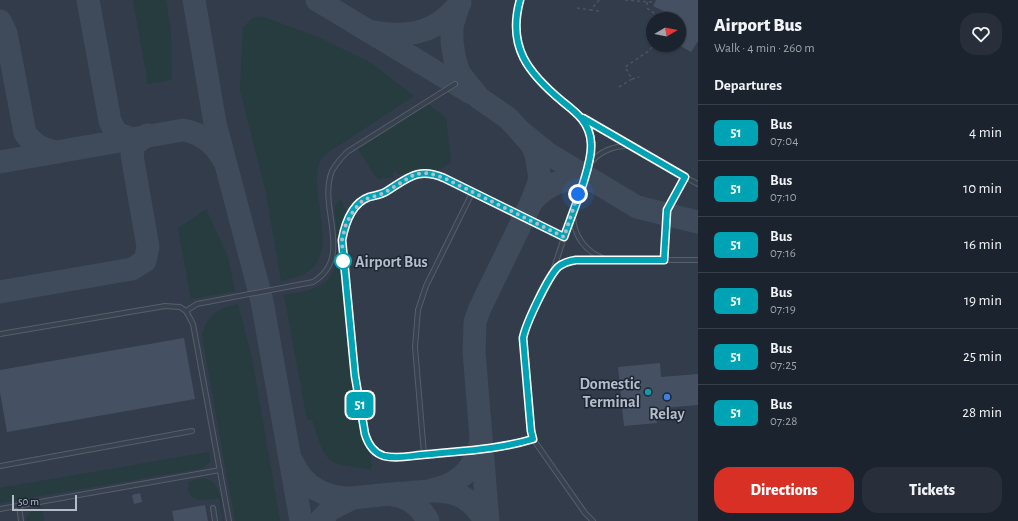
<!DOCTYPE html>
<meta charset="utf-8">
<style>
:root{--surface:#1b232e;--page:#282f3a;--text:#f1f3f6;--muted:#a0a4aa;--line:#39404a;--accent:#d93025}
body{margin:0;font-family:"Alegreya Sans",sans-serif;background:var(--page);color:var(--text);height:100vh;display:flex;flex-direction:column;font-size:15px;white-space:nowrap}
*{box-sizing:border-box;margin:0}
p{font-size:13px;color:var(--muted)}
.icon{flex:none;width:22px;height:22px;fill:none;stroke:currentColor;stroke-width:2;stroke-linecap:round;stroke-linejoin:round}
.map{position:relative;flex:1;overflow:hidden}
.side{display:flex;flex-direction:column;background:var(--surface);width:320px}
.side>*{flex:none}
.badge{padding:0 8px;border-radius:6px;font-size:14px;line-height:26px}
.needle{width:26px;rotate:80deg}
.fabs{position:absolute;left:646px;top:12px;display:grid;gap:8px}
.fabs a{display:grid;place-items:center;width:40px;height:40px;border-radius:50%;background:var(--surface);box-shadow:0 1px 3px #0004,0 0 0 1px var(--line);font-size:20px}
.scale{position:absolute;left:12px;bottom:10px;width:65px;box-sizing:border-box;padding-left:4px;border:2px solid #b4bcc9;border-top:0;font-size:11px;line-height:14px;white-space:nowrap;color:#b4bcc9;-webkit-text-stroke:3px #1d2633;paint-order:stroke}
.you{position:absolute;width:20px;height:20px;margin:-10px;border:3px solid #fff;border-radius:50%;background:#1a73e8;box-shadow:0 0 0 6px #1a73e833}
.map>.badge{position:absolute;translate:-50% -50%;box-shadow:0 0 0 2px #fff}
h2{padding:0 16px;font-size:15px;line-height:36px}
.round{display:grid;place-items:center;flex:none;width:42px;height:42px;border-radius:16px;background:var(--page)}
.head{display:flex;align-items:center;justify-content:space-between;height:68px;padding:0 16px}
h1{font-size:19px;font-weight:800;line-height:30px}
.primary-button{display:flex;gap:8px;margin-top:auto;padding:8px 16px}
.primary-button a{flex:1;height:46px;border-radius:16px;background:var(--accent);color:#fff;font-size:16px;font-weight:800;line-height:46px;text-align:center}
.primary-button a+a{background:var(--page);color:var(--text)}
ul{padding:0;list-style:none}
li{display:flex;align-items:center;gap:12px;height:56px;padding:0 16px;border-top:1px solid var(--line)}
li div{flex:1}
li b{display:block;font-size:15px}
li em{font-style:normal}
li .badge{min-width:44px;font-weight:700;text-align:center}
main{display:flex;flex:1;min-height:0}
.map>svg:first-child{display:block}
</style>
<main>
<div class="map">
<svg width="698" height="521" viewBox="0 0 698 521">
<rect width="100%" height="100%" fill="#242f3e"/>
<!-- airport -->
<path fill="#323c4b" fill-rule="evenodd" d="M0,0H698V521H0ZM653,19H679V45H653Z"/>
<!-- green -->
<g fill="#263c3f">
<polygon points="133,0 166,0 171,34 172,80 148,84"/>
<path d="M261,16L320,38L371,63L414,96L330,151C327,153 323,156 321,160C306,185 339,248 310,270C302,277 291,278 281,281L266,193L240,90L243,27L253,18Z"/>
<polygon points="428,104 446,118 451,162 441,169 398,174 397,171 393,172 393,177 379,179 375,176 358,149"/>
<path d="M341,199L347,215L341,229L339,245L352,372L363,439L369,451L372,466L370,469C323,463 327,464 312,420H307L284,295C294,293 305,292 315,288C348,276 335,233 335,206Z"/>
<polygon points="206,209 228,257 235,291 191,299 178,228"/>
<path d="M238,304L252,358L280,521H235L202,335C206,316 219,308 238,304Z"/>
<polygon points="209,452 210,462 203,468 0,503 0,488"/>
<path d="M203,478C223,482 221,504 224,521H223L219,498C205,500 184,504 189,482Z"/>
<path d="M42,507L44,521H26C27,512 34,509 42,507Z"/>
</g>
<g fill="none" stroke-linecap="round" stroke-linejoin="round">
<!-- taxiway -->
<g stroke="#3f4a5a" stroke-width="23">
<polyline points="88,0 110,121 116,133 129,138"/>
<polyline points="194,0 215,123 262,301 301,521"/>
<polyline points="317,0 471,93"/>
<polyline points="459,4 452,26 452,41 454,56 459,73 479,98 508,118 520,131 547,153 637,207 698,222"/>
<path d="M0,21L6,33L25,133C34,145 42,149 56,152"/>
<path d="M374,32C409,38 437,33 460,3"/>
<path d="M0,162L183,130C201,133 214,143 223,159"/>
<path d="M532,201C551,181 566,177 592,181"/>
<polyline points="0,292 132,269 145,261 148,247 132,155 134,145 147,135"/>
<path d="M293,463C303,487 327,499 353,498L331,509L320,521"/>
<path d="M431,490C458,485 474,470 480,444"/>
<path d="M392,495C408,496 421,507 428,521"/>
<path d="M353,498C370,496 387,494 405,493C439,490 466,486 485,521"/>
<polyline points="488,521 474,352 475,322 480,308 532,201 540,179 536,154 532,145 520,131"/>
</g>
</g>
<!-- building -->
<g fill="#455162">
<polygon points="656,0 698,0 698,41 691,52 679,45 679,19 672,19 674,16 653,6"/>
<polygon points="184,338 195,399 7,432 0,392 0,370"/>
<polygon points="660,363 661,377 698,374 698,405 664,408 664,412 656,413 657,423 624,426 618,367"/>
<polygon points="140,493 142,502 134,504 132,495"/>
<polygon points="205,505 208,521 174,521 172,511"/>
</g>
<g fill="none" stroke-linecap="round" stroke-linejoin="round">
<defs>
<g id="service">
<path d="M520,0C514,21 514,43 525,62C544,99 600,128 635,147C656,160 677,173 698,184"/>
<path d="M589,165C598,152 614,145 630,146"/>
<path d="M573,214C573,235 585,252 605,259"/>
<polyline points="664,260 667,210 685,177"/>
<polyline points="552,274 590,158 591,137 587,126 582,119"/>
<polyline points="186,311 193,324 229,521"/>
<path d="M0,334L165,306L180,307L186,311L197,304L313,282C355,257 317,208 332,171C336,164 341,158 347,152L455,84"/>
<path d="M533,439L502,447L394,457L385,456L374,451L369,444L365,435L355,375L342,248C342,229 349,207 367,198C374,194 381,195 388,191C409,178 419,167 444,178L564,237"/>
<polyline points="424,454 415,347 418,310 426,286 473,191"/>
<polyline points="0,466 192,431"/>
<polyline points="19,505 21,521"/>
<polyline points="213,508 215,521"/>
<polyline points="0,509 220,470"/>
<path d="M593,521L585,513L533,439L531,431L523,344L524,332L550,279C557,268 563,263 576,260H698"/>
</g>
</defs>
<!-- service casing -->
<use href="#service" stroke="#565f6c" stroke-width="6"/>
<!-- path -->
<g stroke="#44595c" stroke-width="1.5" stroke-dasharray="3 3" stroke-linecap="butt">
<polyline points="625,0 651,2 653,0"/>
<polyline points="647,2 647,8 662,19"/>
<polyline points="577,8 591,10"/>
<polyline points="599,11 591,10 599,0"/>
<polyline points="632,79 639,77"/>
<polyline points="619,87 632,79 625,67 650,50 653,45"/>
</g>
<!-- service -->
<use href="#service" stroke="#38414e" stroke-width="4"/>
</g>
<g fill="none" stroke-linecap="round" stroke-linejoin="round">
<defs>
<path id="line" d="M520,0C507,47 528,73 563,102C577,113 590,123 591,143C593,164 572,214 564,237L444,178C418,167 408,178 387,191C381,195 376,195 369,197C352,203 345,224 342,240L355,376L365,434C368,444 374,453 384,456C396,459 410,456 421,455C458,451 497,450 533,439L531,431L523,338C526,323 548,277 558,267C563,263 569,261 576,260H664L667,210L685,177L583,118"/>
</defs>
<!-- line casing -->
<use href="#line" stroke="#fff" stroke-width="9"/>
<!-- line -->
<use href="#line" stroke="#00a3b4" stroke-width="6"/>
<!-- walk -->
<polyline stroke="#b4bcc9" stroke-width="4" stroke-dasharray="0 7.2" points="343,261 342,240 346,224 354,210 363,200 384,193 415,174 428,173 444,178 564,237 578,194"/>
</g>
<!-- markers -->
<circle fill="#fff" stroke="#00a3b4" stroke-width="2" cx="343" cy="261" r="8"/>
<circle fill="#0f9aa8" stroke="#1d2633" stroke-width="1.5" cx="648" cy="392" r="4"/>
<circle fill="#3f7fe0" stroke="#1d2633" stroke-width="1.5" cx="667" cy="397" r="4"/>
<g text-anchor="middle" stroke-width="3" stroke-linejoin="round" paint-order="stroke">
<!-- stop labels -->
<g font-size="16" font-weight="bold" fill="#b4bcc9" stroke="#1d2633" text-anchor="start">
<text x="355" y="267">Airport Bus</text>
</g>
<!-- poi labels -->
<g font-size="16" font-weight="bold" fill="#b4bcc9" stroke="#1d2633" text-anchor="end">
<text x="640" y="389">Domestic<tspan x="640" dy="18">Terminal</tspan></text>
<text x="667" y="419" text-anchor="middle">Relay</text>
</g>
</g>
</svg>
<div class="fabs">
<a><svg class="needle" viewBox="-14 -14 28 28"><path d="M0-13l5 13h-10z" fill="#e53935"/><path d="M0 13l5-13h-10z" fill="#a0a4aa"/></svg></a>
</div>
<div class="scale">50 m</div>
<div class="you" style="left:578px;top:194px"></div>
<b class="badge" style="left:360px;top:405px;background:#00a3b4;color:#fff">51</b>
</div>
<section class="side">
<div class="head"><div><h1>Airport Bus</h1><p>Walk · 4 min · 260 m</p></div><a class="round"><svg class="icon" aria-label="heart" viewBox="0 0 24 24"><path d="M12 20l-8-8c-3-5 5-10 8-4 3-6 11-1 8 4z"/></svg></a></div>
<h2>Departures</h2>
<ul>
<li><span class="badge" style="background:#00a3b4;color:#fff">51</span><div><b>Bus</b><p>07:04</p></div><em>4 min</em></li>
<li><span class="badge" style="background:#00a3b4;color:#fff">51</span><div><b>Bus</b><p>07:10</p></div><em>10 min</em></li>
<li><span class="badge" style="background:#00a3b4;color:#fff">51</span><div><b>Bus</b><p>07:16</p></div><em>16 min</em></li>
<li><span class="badge" style="background:#00a3b4;color:#fff">51</span><div><b>Bus</b><p>07:19</p></div><em>19 min</em></li>
<li><span class="badge" style="background:#00a3b4;color:#fff">51</span><div><b>Bus</b><p>07:25</p></div><em>25 min</em></li>
<li><span class="badge" style="background:#00a3b4;color:#fff">51</span><div><b>Bus</b><p>07:28</p></div><em>28 min</em></li>
</ul>
<div class="primary-button"><a>Directions</a><a>Tickets</a></div>
</section>
</main>
